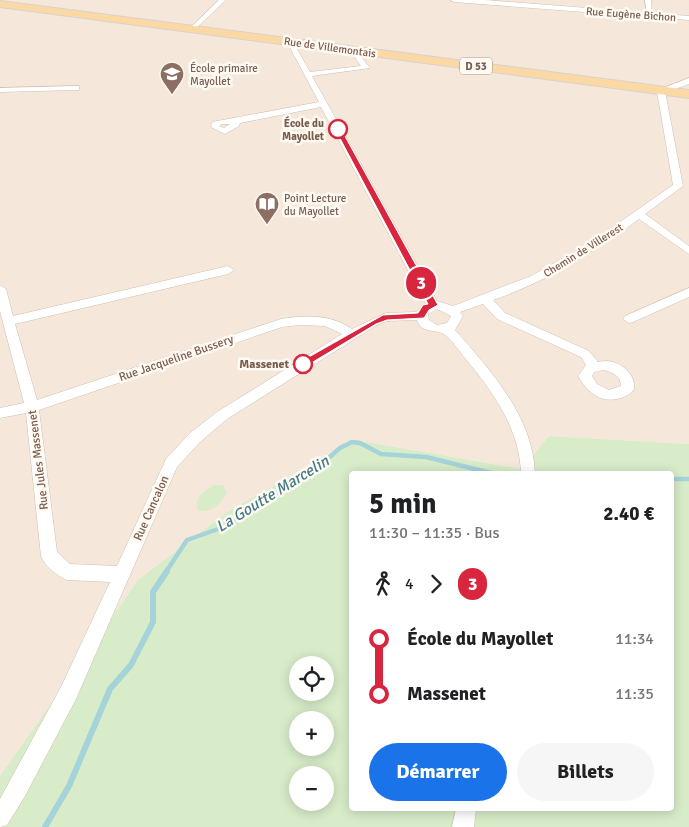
<!DOCTYPE html>
<html lang="fr">
<meta charset="utf-8">
<style>
:root{--surface:#fff;--page:#f6f6f6;--text:#202124;--muted:#757577;--accent:#1a73e8}
body{margin:0;font-family:Signika,sans-serif;background:var(--page);color:var(--text);height:100vh;display:flex;flex-direction:column;font-size:19px;white-space:nowrap}
*{box-sizing:border-box;margin:0}
p{font-size:16px;color:var(--muted)}
.icon{flex:none;width:28px;height:28px;fill:none;stroke:currentColor;stroke-width:2;stroke-linecap:round;stroke-linejoin:round}
.map{position:relative;flex:1;overflow:hidden}
.panel{position:absolute;left:349px;top:471px;width:325px;height:340px;display:flex;flex-direction:column;background:var(--surface);border-radius:5px;box-shadow:0 2px 12px #0003}
.panel>*{flex:none}
.badge{padding:0 10px;border-radius:16px;font-size:18px;line-height:32px}
.tools{position:absolute;left:289px;top:656px;display:grid;gap:10px}
.tools a{display:grid;place-items:center;width:45px;height:45px;border-radius:50%;background:var(--surface);box-shadow:0 2px 12px #0003;font-size:25px}
.map>.badge{position:absolute;translate:-50% -50%;box-shadow:0 0 0 2px #fff}
.legs{display:flex;align-items:center;gap:8px;height:55px;padding:0 20px;font-size:16px}
.legs p{margin-inline-start:auto}
.overview{display:flex;align-items:center;justify-content:space-between;height:85px;padding:0 20px}
h1{font-size:28px;font-weight:800;line-height:38px}
.action{display:flex;gap:10px;margin-top:auto;padding:10px 20px}
.action a{flex:1;height:58px;border-radius:30px;background:var(--accent);color:#fff;font-size:20px;font-weight:800;line-height:58px;text-align:center}
.action a+a{background:var(--page);color:var(--text)}
ul{padding:0 20px;list-style:none}
li{display:flex;align-items:center;gap:18px;height:55px;font-size:19px}
li i{display:grid;place-items:center;width:8px;height:100%;margin:0 6px;background:currentColor}
li i::after{content:'';width:12px;height:12px;margin:-6px;border:4px solid;border-radius:50%;background:var(--surface)}
li p{margin-inline-start:auto}
li:first-child i{background:linear-gradient(#0000 50%,currentColor 0)}
li:last-child i{background:linear-gradient(currentColor 50%,#0000 0)}
.map>svg:first-child{display:block}
</style>
<div class="map">
<svg width="689" height="827" viewBox="0 0 689 827">
<rect width="100%" height="100%" fill="#fdf6ec"/>
<!-- residential -->
<polygon fill="#f5e8da" points="0,0 689,0 689,444 549,436 522,469 355,440 227,512 138,580 0,776"/>
<!-- green -->
<g fill="#d8ecc9" fill-rule="evenodd">
<path d="M549,436L689,444V827H0V776L138,580L227,512L355,440L522,469ZM351,474H671V809H351ZM298,665H325V692H298ZM298,720H325V748H298ZM298,775H325V802H298Z"/>
<path d="M214,485H223L227,493C219,506 213,512 198,511C193,498 204,491 214,485Z"/>
</g>
<g fill="none" stroke-linecap="round" stroke-linejoin="round">
<!-- stream-far1 -->
<g stroke="#a5d3da" stroke-width="4.5">
<polyline points="671,479 689,479"/>
<polyline points="166,572 187,540 221,528 317,468 340,448 352,442 360,443 381,454 426,457 495,474"/>
</g>
<!-- stream -->
<polyline stroke="#a5d3da" stroke-width="6" points="45,827 69,786 110,689 131,665 153,622 153,592 167,571"/>
<defs>
<g id="minor">
<polygon points="219,0 226,0 194,30 190,30 190,28"/>
<polygon points="645,0 651,0 652,16 647,15"/>
<path d="M290,40L293,42L310,72L361,66L350,50L354,48L370,68L312,76L437,301L453,306L531,276L587,245L673,185L657,91L661,89L665,91L683,186L645,214L689,246V254L639,219C593,252 546,282 493,300L505,313L589,351L598,362C615,357 636,371 634,389C631,394 626,396 621,398C601,404 588,393 578,376L586,365L581,357L497,319L483,304L460,312L463,316L455,330C491,371 533,416 535,474H521C520,429 493,392 465,358C459,351 453,341 445,335C437,328 422,335 417,320L387,321L377,325L227,419L200,442L177,467L76,699L25,796L7,825L0,827V799L62,685L110,582L67,580C57,576 45,566 41,556L26,413L0,418V408L24,403L0,311V285L6,289L13,316L228,266L234,270L228,274L15,324L37,400L281,319C306,315 330,314 352,329L386,313L416,312L426,304L321,107L240,123L239,126L225,134L211,127L212,122L319,102L287,42ZM221,124H230L224,128L219,126ZM437,309L451,316L447,323L437,325L429,320L428,314ZM300,325L325,326L342,334L217,412L190,433L166,459L117,566L70,564L57,552L39,410L282,327ZM603,370C613,372 621,376 621,386L609,390L597,384L592,376L594,372Z"/>
<polygon points="79,86 79,90 76,90 0,92 0,88"/>
<polygon points="689,288 689,297 633,322 629,323 623,319 625,316"/>
<polygon points="456,809 476,809 474,827 452,827"/>
</g>
<g id="tertiary">
<polygon points="450,0 485,0 689,16 689,20 454,2"/>
<polygon points="689,78 689,84 661,94 656,91"/>
</g>
<polygon id="primary" points="0,1 689,90 689,98 0,7"/>
</defs>
<!-- minor casing -->
<use href="#minor" stroke="#d1beb0" stroke-width="1"/>
<!-- tertiary casing -->
<use href="#tertiary" stroke="#d1beb0" stroke-width="1"/>
<!-- primary casing -->
<use href="#primary" stroke="#dad1cd" stroke-width="2"/>
<!-- minor -->
<use href="#minor" fill="#fff" fill-rule="evenodd"/>
<!-- tertiary -->
<use href="#tertiary" fill="#fff" fill-rule="evenodd"/>
<!-- primary -->
<use href="#primary" fill="#fbd9a5" fill-rule="evenodd"/>
</g>
<!-- line-1 -->
<polygon fill="#d7263d" stroke="#fff" points="338,127 341,129 438,305 429,310 424,318 387,320 376,324 303,368 298,364 300,362 383,315 418,313 423,305 428,304 335,129"/>
<!-- icons -->
<defs>
<symbol id="school-pin" viewBox="-11 -11 22 30"><path d="M0 17L-7.5 6A9.5 9.5 0 1 1 7.5 6Z" fill="#8d6e63" stroke="#fffaf3"/><path d="M0-5L7-2L0 1L-7-2ZM-4 1L0 2.5L4 1V4Q0 6-4 4Z" fill="#fff"/></symbol>
<symbol id="library-pin" viewBox="-11 -11 22 30"><path d="M0 17L-7.5 6A9.5 9.5 0 1 1 7.5 6Z" fill="#8d6e63" stroke="#fffaf3"/><path d="M-6-4Q-3-5.5-.7-3.5V5Q-3 3-6 4ZM6-4Q3-5.5 .7-3.5V5Q3 3 6 4Z" fill="#fff"/></symbol>
</defs>
<g fill-rule="evenodd">
<use href="#school-pin" x="158" y="60" width="28" height="38"/>
<use href="#library-pin" x="253" y="190" width="28" height="38"/>
</g>
<!-- markers -->
<g fill="#fff" stroke="#d7263d" stroke-width="2.5">
<circle cx="338" cy="129" r="9"/>
<circle cx="303" cy="364" r="9"/>
</g>
<g text-anchor="middle" stroke-width="5" stroke-linejoin="round" paint-order="stroke">
<!-- far-street labels -->
<g font-size="11" fill="#7a5c4d" stroke="#fffaf3">
<text transform="translate(631 14) rotate(4)" y="4">Rue Eugène Bichon</text>
<text transform="translate(330 47) rotate(8)" y="4">Rue de Villemontais</text>
<text transform="translate(583 250) rotate(-32)" y="4">Chemin de Villerest</text>
</g>
<!-- shield labels -->
<rect fill="#fffaf3" stroke="#a28b7f" stroke-width="1" x="460" y="57.5" width="32" height="17" rx="4"/>
<g font-size="11" font-weight="bold" fill="#7a5c4d">
<text x="476" y="70">D 53</text>
</g>
<!-- far-education labels -->
<g font-size="11" fill="#785e54" stroke="#fffaf3" text-anchor="start">
<text x="190" y="72">École primaire<tspan x="190" dy="13">Mayollet</tspan></text>
<text x="284" y="202">Point Lecture<tspan x="284" dy="13">du Mayollet</tspan></text>
</g>
<!-- far-stop labels -->
<g font-size="11" font-weight="bold" fill="#7a5c4d" stroke="#fffaf3" text-anchor="end">
<text x="324" y="127">École du<tspan x="324" dy="13">Mayollet</tspan></text>
</g>
<!-- street labels -->
<g font-size="12" fill="#7a5c4d" stroke="#fffaf3">
<text transform="translate(176 358) rotate(-19)" y="4">Rue Jacqueline Bussery</text>
<text transform="translate(38 460) rotate(-97)" y="4">Rue Jules Massenet</text>
<text transform="translate(151 508) rotate(-66)" y="4">Rue Cancalon</text>
</g>
<!-- stop labels -->
<g font-size="12" font-weight="bold" fill="#7a5c4d" stroke="#fffaf3" text-anchor="end">
<text x="289" y="368">Massenet</text>
</g>
<!-- near-water labels -->
<g font-size="16" font-style="italic" fill="#437c86" stroke="#fffaf3">
<text transform="translate(272 493) rotate(-32)" y="6">La Goutte Marcelin</text>
</g>
</g>
</svg>
<div class="tools">
<a><svg class="icon" aria-label="locate" viewBox="0 0 24 24"><circle cx="12" cy="12" r="6"/><path d="M12 2v4M12 18v4M2 12h4M18 12h4"/></svg></a>
<a>+</a>
<a>−</a>
</div>
<b class="badge" style="left:421px;top:283px;background:#d7263d;color:#fff">3</b>
<section class="panel">
<div class="overview"><div><h1>5 min</h1><p>11:30 – 11:35 · Bus</p></div><b>2.40 €</b></div>
<div class="legs"><svg class="icon" aria-label="walk" viewBox="0 0 24 24"><circle cx="13" cy="4" r="2"/><path d="M13 8l-2 6 4 7M11 14l-3 7M7 12l3-4h3l4 4"/></svg>4<svg class="icon" aria-label="forward" viewBox="0 0 24 24"><path d="M9 5l7 7-7 7"/></svg><b class="badge" style="background:#d7263d;color:#fff">3</b></div>
<ul>
<li><i style="color:#d7263d"></i><b>École du Mayollet</b><p>11:34</p></li>
<li><i style="color:#d7263d"></i><b>Massenet</b><p>11:35</p></li>
</ul>
<div class="action"><a>Démarrer</a><a>Billets</a></div>
</section>
</div>
